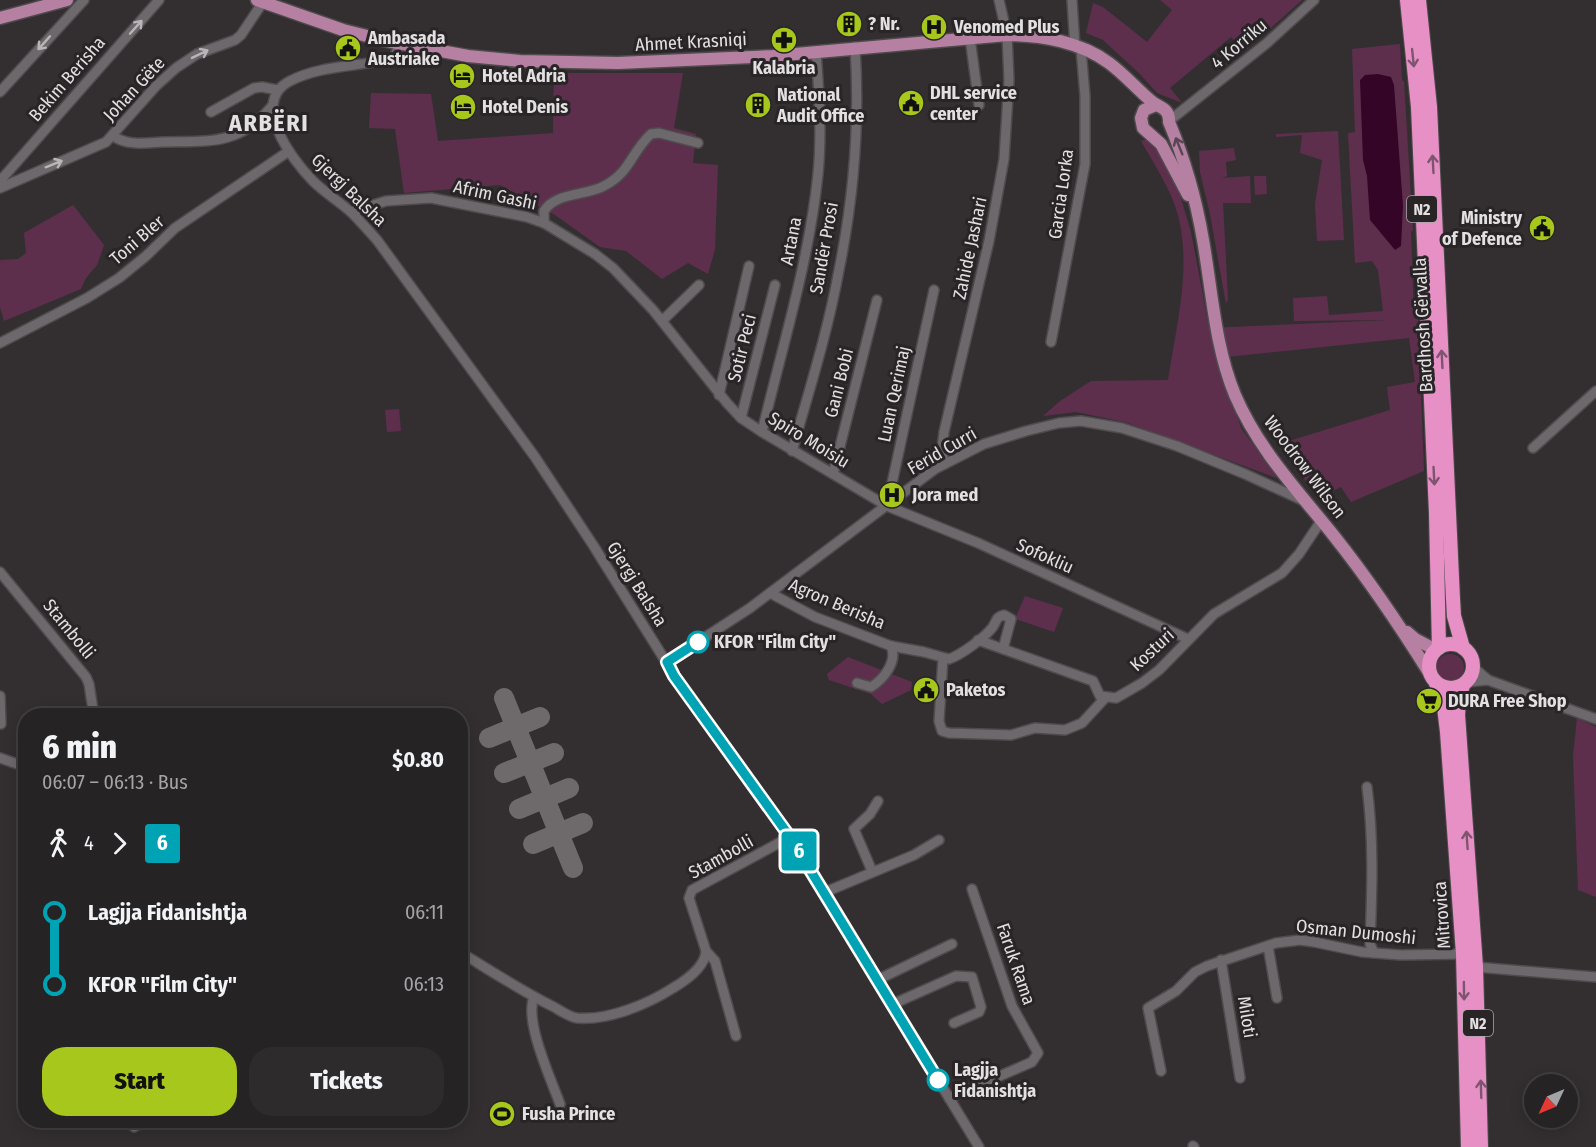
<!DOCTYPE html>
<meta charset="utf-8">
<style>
:root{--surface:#262325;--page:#2e2b2d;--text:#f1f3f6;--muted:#a4a4a7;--line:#424042;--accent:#a8c71d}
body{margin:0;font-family:"Fira Sans Condensed",sans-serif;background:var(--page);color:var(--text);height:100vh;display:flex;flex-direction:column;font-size:22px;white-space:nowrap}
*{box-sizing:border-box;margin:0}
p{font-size:20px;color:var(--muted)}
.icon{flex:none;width:33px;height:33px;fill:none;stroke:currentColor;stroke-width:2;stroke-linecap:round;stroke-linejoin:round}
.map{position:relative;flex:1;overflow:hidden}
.sheet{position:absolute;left:18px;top:708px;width:450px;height:420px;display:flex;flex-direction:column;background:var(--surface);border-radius:24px;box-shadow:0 3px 15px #0003,0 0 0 2px var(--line)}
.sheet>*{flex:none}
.badge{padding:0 12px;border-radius:4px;font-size:21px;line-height:39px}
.needle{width:39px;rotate:226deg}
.fabs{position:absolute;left:1524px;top:1074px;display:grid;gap:12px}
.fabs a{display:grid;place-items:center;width:54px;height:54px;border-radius:50%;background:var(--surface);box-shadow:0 3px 15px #0003,0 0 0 2px var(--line);font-size:30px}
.map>.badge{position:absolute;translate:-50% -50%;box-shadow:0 0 0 3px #fff}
.legs{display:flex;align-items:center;gap:9px;height:66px;padding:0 24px;font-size:20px}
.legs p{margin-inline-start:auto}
.head{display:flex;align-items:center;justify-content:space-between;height:102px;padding:0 24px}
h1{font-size:33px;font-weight:800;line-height:45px}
.cta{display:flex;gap:12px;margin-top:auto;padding:12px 24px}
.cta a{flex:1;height:69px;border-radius:24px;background:var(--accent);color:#111;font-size:24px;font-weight:800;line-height:69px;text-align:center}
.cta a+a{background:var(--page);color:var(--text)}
ul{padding:0 24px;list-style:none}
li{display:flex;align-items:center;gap:21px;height:72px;font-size:22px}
li i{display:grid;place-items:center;width:9px;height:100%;margin:0 8px;background:currentColor}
li i::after{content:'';width:15px;height:15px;margin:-8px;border:4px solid;border-radius:50%;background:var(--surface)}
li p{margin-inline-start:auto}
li:first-child i{background:linear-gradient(#0000 50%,currentColor 0)}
li:last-child i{background:linear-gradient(currentColor 50%,#0000 0)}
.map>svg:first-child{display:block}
</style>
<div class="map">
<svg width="1596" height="1147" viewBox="0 0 1596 1147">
<rect width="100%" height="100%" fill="#332f31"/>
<!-- green -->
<g fill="#5e2f4d">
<polygon points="1160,0 1302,0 1245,51 1231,37 1170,88 1182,103 1157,93 1139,73 1103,40 1086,33 1093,3 1103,7 1147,42 1172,10"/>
<path d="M1400,44L1402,80L1404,82L1413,230L1411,232L1414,318L1418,319L1424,471L1351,502L1341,487L1318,498L1279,444L1390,410L1387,387L1415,382L1409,338L1217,358L1241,428L1277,478L1125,422L1076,412L1043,416L1060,401L1091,381L1168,380C1176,327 1192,268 1178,215C1171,189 1154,164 1141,141L1149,139L1177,185L1191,232L1209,328L1389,320L1294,321L1293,298L1327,296L1329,315L1383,311L1378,270L1372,261L1355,263L1348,133L1355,132L1352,49Z"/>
<polygon points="554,73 683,73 674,128 696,134 693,163 718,165 715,249 708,274 688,263 662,279 626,251 600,247 555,215 500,185 404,193 395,129 369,128 371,93 431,94 438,141 553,133"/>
<polygon points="1338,131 1344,240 1317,241 1315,204 1322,160 1300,153 1302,135 1276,137 1276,134"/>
<polygon points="1234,148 1236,160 1226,162 1227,176 1222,178 1250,176 1251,203 1223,203 1228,299 1226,304 1210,214 1200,172 1199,151"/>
<polygon points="1254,176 1266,176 1267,194 1255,195"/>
<polygon points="73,205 104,245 97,265 86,278 81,289 4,321 0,307 0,260 18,259 26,253 24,233"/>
<polygon points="399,409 401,431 387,432 385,410"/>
<polygon points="1025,596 1063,608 1054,632 1015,619"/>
<circle cx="1450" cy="668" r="14"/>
<polygon points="848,657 912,682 911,690 882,704 871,694 829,680 827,674"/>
<polygon points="1577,718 1596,727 1596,897 1578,890 1573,756"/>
</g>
<!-- water -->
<polygon fill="#340526" points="1378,74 1391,77 1394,85 1403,206 1401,246 1395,250 1370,220 1367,176 1363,160 1360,80 1365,75"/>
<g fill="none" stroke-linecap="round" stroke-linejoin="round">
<!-- taxiway -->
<g stroke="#6e6a6c" stroke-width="20">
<polyline points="504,698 573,868"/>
<polyline points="489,738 540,717"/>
<polyline points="504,773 554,753"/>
<polyline points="519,809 569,788"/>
<polyline points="533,844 583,823"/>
</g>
<defs>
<g id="minor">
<polyline points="1072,0 1075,47"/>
<polyline points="970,38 979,105"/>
<path d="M400,44L394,57L389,59C357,67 321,65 290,81C249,102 292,160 313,181C325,193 340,202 352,213C361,222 369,231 377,240L535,457L593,545L678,681L790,837L979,1147"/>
<polyline points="0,92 84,0"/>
<polyline points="211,112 254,88 262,87 278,90"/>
<polyline points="1169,121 1267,43 1314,0"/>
<path d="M113,136C128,146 145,143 162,142C209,141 239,146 272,106"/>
<polyline points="0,181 159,0"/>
<polyline points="0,188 106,142 156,86 176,68 197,54 235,40 241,35 263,2"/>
<polyline points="351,212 386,201 431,198 527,217 544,223 595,254 613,268 653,310 727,403 741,418 762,432 887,506 978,543 1188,639"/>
<path d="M544,223V211C556,192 586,196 604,186C631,172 631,152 651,134L659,133L698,143"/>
<polyline points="662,321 699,285"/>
<polyline points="1051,342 1085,164 1085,96 1081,49"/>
<polyline points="0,343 87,298 119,278 146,256 175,228 289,151"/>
<polyline points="719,395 749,266"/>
<polyline points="741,418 775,285"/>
<path d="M762,432C782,347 809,262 818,174C822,133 819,92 816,51"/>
<polyline points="1533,448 1596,391"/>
<path d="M792,451C809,391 828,331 839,270C854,196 860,122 855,47"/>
<polyline points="944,464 942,448 944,432 989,241 1004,159 1009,80 1007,35 999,0"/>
<polyline points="833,474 877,300"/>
<polyline points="887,506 934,290"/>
<polyline points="0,572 86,677 89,684 94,716"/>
<path d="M770,593L815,617L891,646C898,661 884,679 871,687L857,683"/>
<polyline points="978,640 1093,681 1100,696 1116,698 1142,683 1159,670 1214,614 1282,573 1299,554 1321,521"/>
<path d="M891,646L924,652L949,659C961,655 984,638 992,628C997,622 995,617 1004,615L1011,619L1003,649"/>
<polyline points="943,658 939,721 942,731 949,733 1011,735 1035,728 1065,730 1082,723 1106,697"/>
<polyline points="667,662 750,608 935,469 984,444 1026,431 1059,423 1081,421 1122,428 1177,446 1245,474 1302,500"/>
<polyline points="1473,667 1488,680 1596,719"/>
<polyline points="1467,682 1488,680"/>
<polyline points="0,696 1,724"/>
<polyline points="0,758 26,767"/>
<path d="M1367,787C1374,839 1372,892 1370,944L1374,953"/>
<polyline points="872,871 854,829 870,814 878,801"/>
<polyline points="823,893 914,855 939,840"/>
<polyline points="1268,946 1277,998"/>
<polyline points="706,951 715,961 736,1036"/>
<path d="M460,952C491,971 520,990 552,1006C560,1010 569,1017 577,1018C608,1021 648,1004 673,988C685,981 705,967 706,951L689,898L692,890L790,837"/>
<polyline points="1221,960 1240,1078"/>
<polyline points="1476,967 1596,977"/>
<polyline points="877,980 952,944"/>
<path d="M534,997C524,1021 551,1079 560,1104"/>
<polyline points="893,1004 956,976 972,977 981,1007 979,1012 954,1023"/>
<polyline points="1161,1071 1148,1008 1176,991 1195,972 1207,966 1276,943 1300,940 1314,942 1362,952 1401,955 1463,954"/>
<polyline points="949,1098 1032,1062 1038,1053 1012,1006 972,889"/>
<polyline points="134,1127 147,1120"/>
<polyline points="1193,1146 1194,1147"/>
</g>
<g id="major">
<path d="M257,0L343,30L387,41L468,56L520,61L618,63L773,56L1007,35C1041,35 1081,42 1109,63C1124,74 1136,88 1150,100C1158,108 1170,107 1169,122C1185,160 1196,199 1203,240C1212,291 1215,347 1235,395C1258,449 1298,491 1334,536C1369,580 1400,626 1430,674"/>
<polyline points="0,18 67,0"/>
<polyline points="1156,105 1144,110 1141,118 1143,128 1161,144 1188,195"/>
<polyline points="1407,632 1415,639 1436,650"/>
</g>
<g id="highway">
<polyline points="1407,0 1418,107 1436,513 1439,648"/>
<polyline points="1419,0 1430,107 1453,599 1454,616 1463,648"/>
<circle cx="1451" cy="666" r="22"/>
<polyline points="1436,683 1444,707 1447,732 1463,954 1468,1147"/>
<polyline points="1463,685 1459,699 1458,715 1476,967 1481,1147"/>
</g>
</defs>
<!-- minor casing -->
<use href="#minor" stroke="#4f4b4d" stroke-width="12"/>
<!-- major casing -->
<use href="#major" stroke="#4f4b4d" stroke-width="15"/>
<!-- highway casing -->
<use href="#highway" stroke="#4f4b4d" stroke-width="16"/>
<!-- minor -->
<use href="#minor" stroke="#6d686b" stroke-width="9"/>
<!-- major -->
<use href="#major" stroke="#b680a2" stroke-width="12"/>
<!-- highway -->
<use href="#highway" stroke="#e790c6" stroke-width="14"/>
</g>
<!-- one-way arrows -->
<defs><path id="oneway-shaft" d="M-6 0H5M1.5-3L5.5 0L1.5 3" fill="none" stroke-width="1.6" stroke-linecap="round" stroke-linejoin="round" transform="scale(1.5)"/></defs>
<g stroke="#bab6b8">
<use href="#oneway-shaft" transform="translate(136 27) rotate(-48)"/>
<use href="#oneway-shaft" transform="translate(44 43) rotate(132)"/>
<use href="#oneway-shaft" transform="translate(200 54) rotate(-26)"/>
<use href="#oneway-shaft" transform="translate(54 164) rotate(-22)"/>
</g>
<g stroke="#7e556f">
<use href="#oneway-shaft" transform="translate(1413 58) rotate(84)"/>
<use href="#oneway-shaft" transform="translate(1433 164) rotate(-93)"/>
<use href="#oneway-shaft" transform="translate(1442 359) rotate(-93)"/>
<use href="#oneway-shaft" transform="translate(1434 476) rotate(87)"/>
<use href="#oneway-shaft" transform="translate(1467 840) rotate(-94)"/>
<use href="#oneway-shaft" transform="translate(1464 991) rotate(89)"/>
<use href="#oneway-shaft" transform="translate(1481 1089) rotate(-92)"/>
</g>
<use stroke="#5a4552" href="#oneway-shaft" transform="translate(1179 146) rotate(-112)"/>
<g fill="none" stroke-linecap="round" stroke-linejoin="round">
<defs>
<polyline id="line-1" points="698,642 667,662 674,676 790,837 938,1080"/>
</defs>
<!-- line-1 casing -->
<use href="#line-1" stroke="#fff" stroke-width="14"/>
<!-- line-1 -->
<use href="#line-1" stroke="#00a3b4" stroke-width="9"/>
</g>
<!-- icons -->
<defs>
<symbol id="building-disc" viewBox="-11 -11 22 22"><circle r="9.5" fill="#a8c71d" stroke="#292527"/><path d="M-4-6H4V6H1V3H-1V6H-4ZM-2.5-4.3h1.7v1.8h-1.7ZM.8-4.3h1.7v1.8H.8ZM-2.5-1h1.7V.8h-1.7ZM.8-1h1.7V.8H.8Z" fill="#111"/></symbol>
<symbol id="hospital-disc" viewBox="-11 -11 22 22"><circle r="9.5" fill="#a8c71d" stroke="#292527"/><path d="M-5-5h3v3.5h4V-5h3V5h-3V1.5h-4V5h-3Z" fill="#111"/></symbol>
<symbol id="pharmacy-disc" viewBox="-11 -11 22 22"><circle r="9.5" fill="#a8c71d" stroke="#292527"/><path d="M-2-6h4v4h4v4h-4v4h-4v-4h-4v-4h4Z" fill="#111"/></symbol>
<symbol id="civic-disc" viewBox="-11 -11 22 22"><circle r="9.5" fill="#a8c71d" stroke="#292527"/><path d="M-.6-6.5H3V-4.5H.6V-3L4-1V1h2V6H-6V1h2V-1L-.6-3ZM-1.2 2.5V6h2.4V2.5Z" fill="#111"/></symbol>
<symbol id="hotel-disc" viewBox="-11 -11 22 22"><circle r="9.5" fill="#a8c71d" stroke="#292527"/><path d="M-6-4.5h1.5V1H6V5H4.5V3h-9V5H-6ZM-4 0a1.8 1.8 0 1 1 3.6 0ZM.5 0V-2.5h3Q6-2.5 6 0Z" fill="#111"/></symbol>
<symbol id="supermarket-disc" viewBox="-11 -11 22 22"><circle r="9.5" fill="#a8c71d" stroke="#292527"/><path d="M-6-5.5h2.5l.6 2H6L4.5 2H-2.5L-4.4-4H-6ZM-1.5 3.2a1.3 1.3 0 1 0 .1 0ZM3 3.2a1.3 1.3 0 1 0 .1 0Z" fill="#111"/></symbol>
<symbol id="stadium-disc" viewBox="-11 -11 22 22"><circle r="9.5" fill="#a8c71d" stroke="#292527"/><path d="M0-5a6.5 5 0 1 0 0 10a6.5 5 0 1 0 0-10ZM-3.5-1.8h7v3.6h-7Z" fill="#111"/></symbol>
</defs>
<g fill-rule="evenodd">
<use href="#building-disc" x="834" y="9" width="30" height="30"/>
<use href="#hospital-disc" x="919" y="12" width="30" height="30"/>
<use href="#pharmacy-disc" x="769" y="25" width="30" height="30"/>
<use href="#civic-disc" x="333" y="33" width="30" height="30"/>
<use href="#hotel-disc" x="447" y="61" width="30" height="30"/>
<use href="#civic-disc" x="896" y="88" width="30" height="30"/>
<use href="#building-disc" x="743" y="90" width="30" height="30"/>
<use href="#hotel-disc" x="448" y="92" width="30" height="30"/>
<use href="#civic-disc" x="1527" y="213" width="30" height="30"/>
<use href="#hospital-disc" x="877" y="480" width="30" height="30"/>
<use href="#civic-disc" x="911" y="675" width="30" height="30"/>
<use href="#supermarket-disc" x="1414" y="686" width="30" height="30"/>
<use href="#stadium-disc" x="487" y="1099" width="30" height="30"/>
</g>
<!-- markers -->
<g fill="#fff" stroke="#00a3b4" stroke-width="3">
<circle cx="698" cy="642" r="10"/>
<circle cx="938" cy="1080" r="10"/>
</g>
<g text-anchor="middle" stroke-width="6" stroke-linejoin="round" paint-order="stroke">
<!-- shield labels -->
<g fill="#292527" stroke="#aba8aa" stroke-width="1.5">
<rect x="1407" y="196" width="30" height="26" rx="4.5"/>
<rect x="1463" y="1010" width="30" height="26" rx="4.5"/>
</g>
<g font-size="16" font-weight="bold" fill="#e3e0e2">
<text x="1422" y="215">N2</text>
<text x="1478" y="1029">N2</text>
</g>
<!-- poi labels -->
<g font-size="18" font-weight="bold" fill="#e3e0e2" stroke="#292527" text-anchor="start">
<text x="868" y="30">? Nr.</text>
<text x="954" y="33">Venomed Plus</text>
<text x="368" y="44">Ambasada<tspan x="368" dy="21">Austriake</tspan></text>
<text x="784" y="74" text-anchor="middle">Kalabria</text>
<text x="482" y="82">Hotel Adria</text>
<text x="930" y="99">DHL service<tspan x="930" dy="21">center</tspan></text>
<text x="777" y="101">National<tspan x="777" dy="21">Audit Office</tspan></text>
<text x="482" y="113">Hotel Denis</text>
<text x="1522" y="224" text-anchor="end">Ministry<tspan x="1522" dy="21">of Defence</tspan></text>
<text x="912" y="501">Jora med</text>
<text x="946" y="696">Paketos</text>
<text x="1448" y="707">DURA Free Shop</text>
<text x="522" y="1120">Fusha Prince</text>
</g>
<!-- street labels -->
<g font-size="18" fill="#e3e0e2" stroke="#292527">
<text transform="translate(691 42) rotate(-3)" y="6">Ahmet Krasniqi</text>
<text transform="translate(1239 44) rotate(-40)" y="6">4 Korriku</text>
<text transform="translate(67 79) rotate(-49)" y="6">Bekim Berisha</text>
<text transform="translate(134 89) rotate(-47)" y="6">Johan Gëte</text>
<text transform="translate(349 190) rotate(44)" y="6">Gjergj Balsha</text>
<text transform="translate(1061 194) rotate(-82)" y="6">Garcia Lorka</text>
<text transform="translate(495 195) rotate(12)" y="6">Afrim Gashi</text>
<text transform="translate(137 240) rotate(-41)" y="6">Toni Bler</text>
<text transform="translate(791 241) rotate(-79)" y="6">Artana</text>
<text transform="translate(824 248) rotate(-80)" y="6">Sandër Prosi</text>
<text transform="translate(970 248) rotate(-78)" y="6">Zahide Jashari</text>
<text transform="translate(1423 325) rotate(-93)" y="6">Bardhosh Gërvalla</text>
<text transform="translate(742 348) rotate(-76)" y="6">Sotir Peci</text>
<text transform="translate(839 383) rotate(-76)" y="6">Gani Bobi</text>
<text transform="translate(894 394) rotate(-78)" y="6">Luan Qerimaj</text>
<text transform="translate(809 440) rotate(31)" y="6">Spiro Moisiu</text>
<text transform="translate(942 451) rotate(-30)" y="6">Ferid Curri</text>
<text transform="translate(1305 467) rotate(53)" y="6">Woodrow Wilson</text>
<text transform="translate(1045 556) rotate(24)" y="6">Sofokliu</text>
<text transform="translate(637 584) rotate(58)" y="6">Gjergj Balsha</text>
<text transform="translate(837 604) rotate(23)" y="6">Agron Berisha</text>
<text transform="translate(69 629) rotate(51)" y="6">Stambolli</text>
<text transform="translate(1152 650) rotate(-43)" y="6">Kosturi</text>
<text transform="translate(721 857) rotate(-29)" y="6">Stambolli</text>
<text transform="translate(1442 915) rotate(-94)" y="6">Mitrovica</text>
<text transform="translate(1356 932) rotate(6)" y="6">Osman Dumoshi</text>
<text transform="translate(1016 964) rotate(71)" y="6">Faruk Rama</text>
<text transform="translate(1247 1017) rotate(81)" y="6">Miloti</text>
</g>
<!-- stop labels -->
<g font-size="18" font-weight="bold" fill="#e3e0e2" stroke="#292527" text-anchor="start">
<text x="714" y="648">KFOR "Film City"</text>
<text x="954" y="1076">Lagjja<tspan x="954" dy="21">Fidanishtja</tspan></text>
</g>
<!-- district labels -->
<g font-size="24" font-weight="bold" letter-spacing="1.5" fill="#e3e0e2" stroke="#292527">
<text x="269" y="131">ARBËRI</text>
</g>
</g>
</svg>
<div class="fabs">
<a><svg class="needle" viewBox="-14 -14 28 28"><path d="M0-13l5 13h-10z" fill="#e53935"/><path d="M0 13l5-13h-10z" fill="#a4a4a7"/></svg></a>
</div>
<b class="badge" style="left:799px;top:851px;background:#00a3b4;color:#fff">6</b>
<section class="sheet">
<div class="head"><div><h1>6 min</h1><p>06:07 – 06:13 · Bus</p></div><b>$0.80</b></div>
<div class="legs"><svg class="icon" aria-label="walk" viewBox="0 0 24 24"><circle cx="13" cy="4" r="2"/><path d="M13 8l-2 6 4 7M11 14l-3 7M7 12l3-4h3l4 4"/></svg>4<svg class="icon" aria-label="forward" viewBox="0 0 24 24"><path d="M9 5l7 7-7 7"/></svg><b class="badge" style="background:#00a3b4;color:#fff">6</b></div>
<ul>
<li><i style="color:#00a3b4"></i><b>Lagjja Fidanishtja</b><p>06:11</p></li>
<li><i style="color:#00a3b4"></i><b>KFOR &quot;Film City&quot;</b><p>06:13</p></li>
</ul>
<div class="cta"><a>Start</a><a>Tickets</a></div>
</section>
</div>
